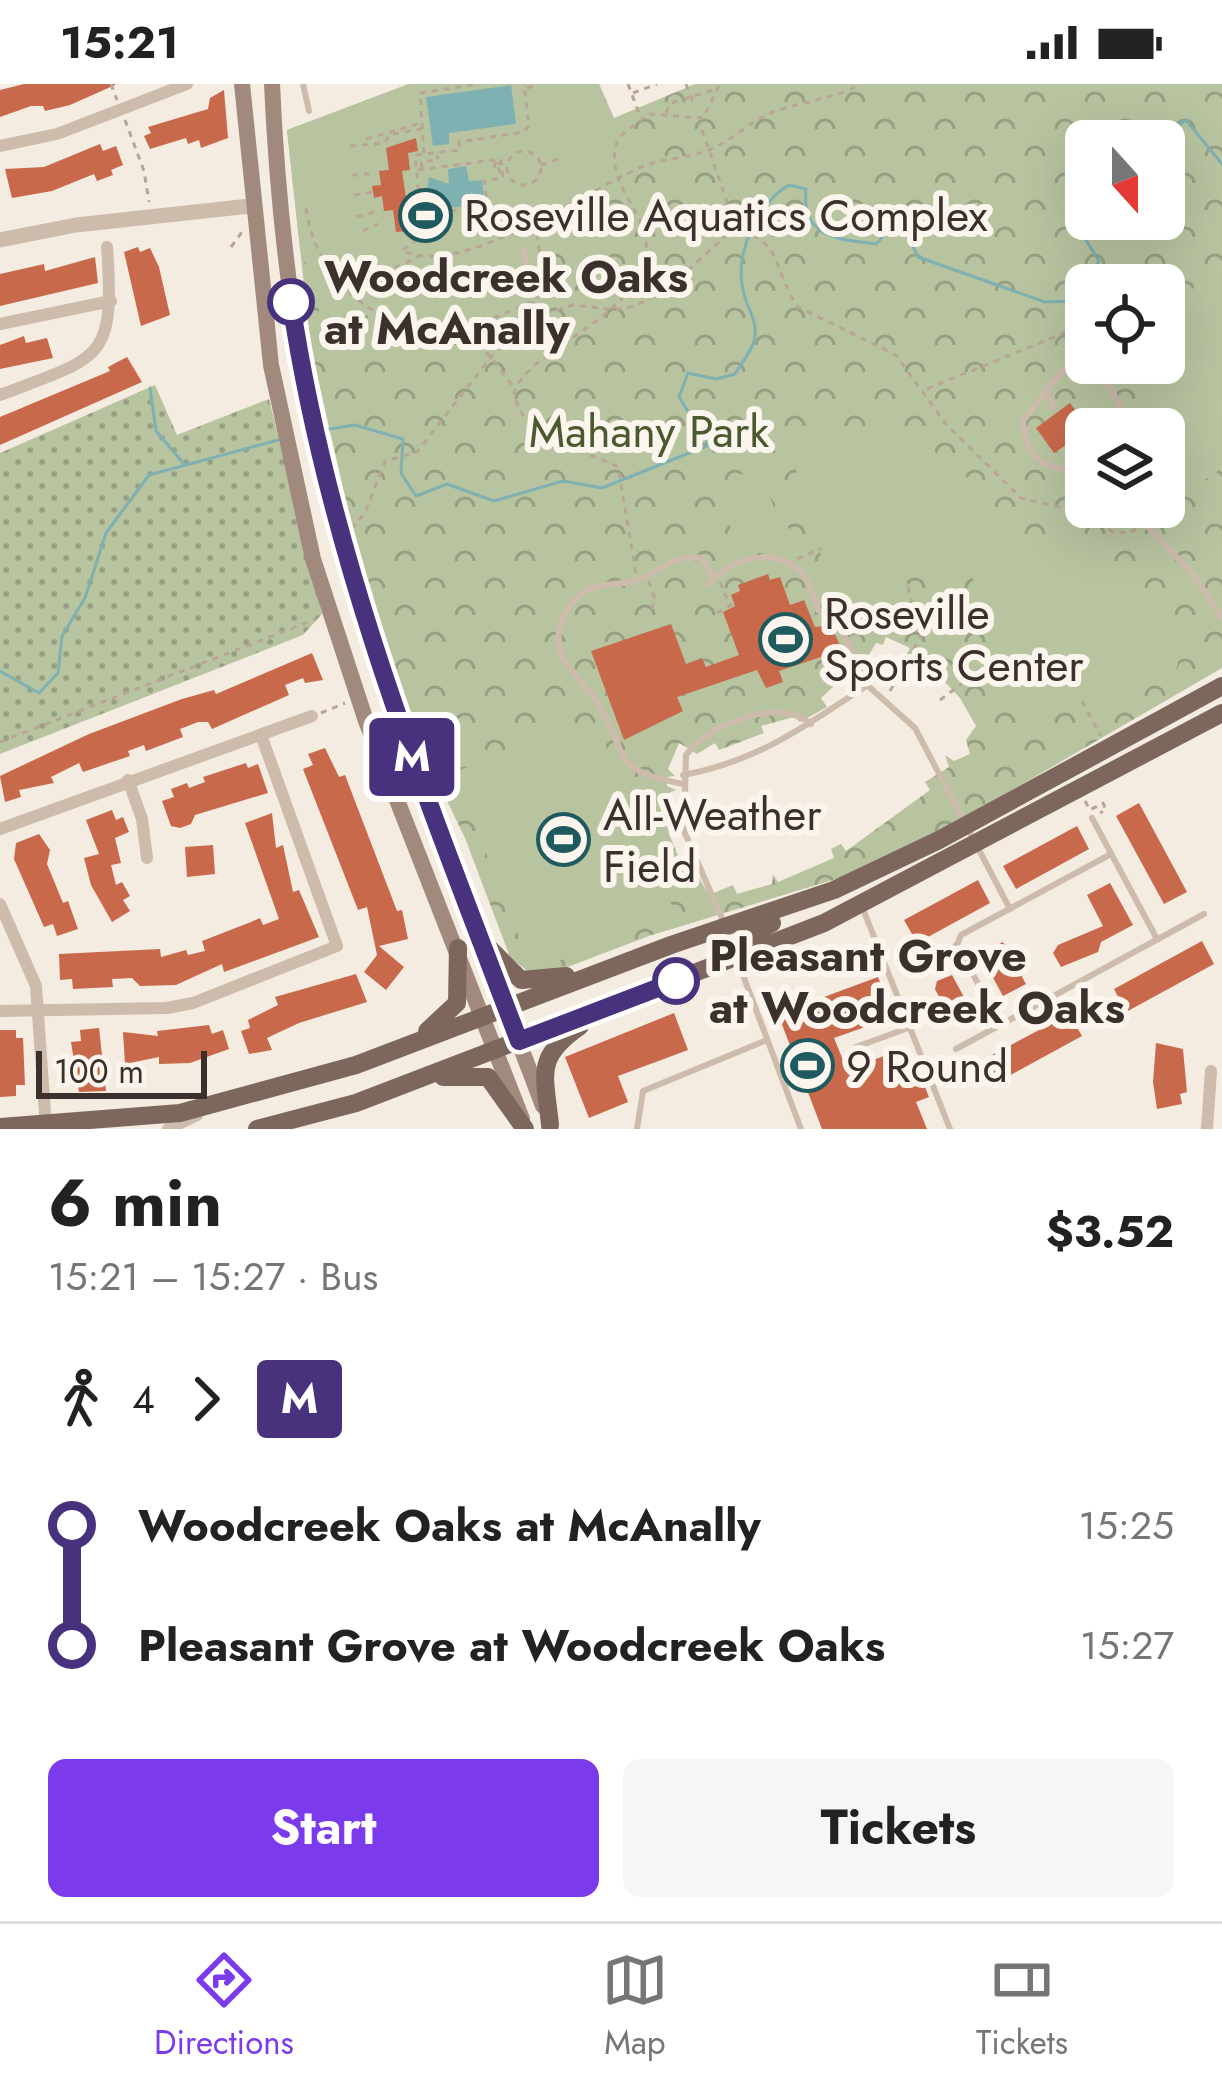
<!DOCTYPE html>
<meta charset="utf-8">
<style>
:root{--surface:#fff;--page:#f6f6f6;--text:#222;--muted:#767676;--line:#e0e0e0;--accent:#7c3aed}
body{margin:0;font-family:Jost,sans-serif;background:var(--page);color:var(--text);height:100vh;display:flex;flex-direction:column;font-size:45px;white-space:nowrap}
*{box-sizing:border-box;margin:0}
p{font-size:39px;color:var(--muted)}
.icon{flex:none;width:66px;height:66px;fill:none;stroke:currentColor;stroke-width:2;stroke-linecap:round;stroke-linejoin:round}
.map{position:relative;height:1045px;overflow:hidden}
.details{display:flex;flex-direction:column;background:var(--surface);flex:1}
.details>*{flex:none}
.badge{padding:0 24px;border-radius:9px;font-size:42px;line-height:78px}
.needle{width:78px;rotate:159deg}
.tools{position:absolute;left:1065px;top:36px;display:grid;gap:24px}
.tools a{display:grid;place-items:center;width:120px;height:120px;border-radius:18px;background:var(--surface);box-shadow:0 12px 48px #0002;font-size:60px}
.scale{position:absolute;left:36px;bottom:30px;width:171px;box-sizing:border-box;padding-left:12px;border:6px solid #3b302b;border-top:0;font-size:33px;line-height:42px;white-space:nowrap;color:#3b302b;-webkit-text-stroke:9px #fbf5ee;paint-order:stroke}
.map>.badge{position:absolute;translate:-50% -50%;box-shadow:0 0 0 6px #fff}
.legs{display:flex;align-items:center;gap:18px;height:132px;padding:0 48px;font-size:39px}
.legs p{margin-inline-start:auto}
.headline{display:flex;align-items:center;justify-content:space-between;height:204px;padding:0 48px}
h1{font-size:66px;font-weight:700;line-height:90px}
.cta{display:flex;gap:24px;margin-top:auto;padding:24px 48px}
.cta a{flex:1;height:138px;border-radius:18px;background:var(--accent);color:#fff;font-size:48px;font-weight:700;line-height:138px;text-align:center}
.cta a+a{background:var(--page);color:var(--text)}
ul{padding:0 48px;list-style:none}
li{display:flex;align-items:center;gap:42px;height:120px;font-size:45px}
li i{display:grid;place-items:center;width:18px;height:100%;margin:0 15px;background:currentColor}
li i::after{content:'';width:30px;height:30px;margin:-15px;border:9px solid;border-radius:50%;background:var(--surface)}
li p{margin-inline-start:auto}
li:first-child i{background:linear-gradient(#0000 50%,currentColor 0)}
li:last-child i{background:linear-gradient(currentColor 50%,#0000 0)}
.status{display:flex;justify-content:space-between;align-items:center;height:84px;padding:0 60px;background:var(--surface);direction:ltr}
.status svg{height:33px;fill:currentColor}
.menu{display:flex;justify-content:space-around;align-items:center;height:168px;border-top:3px solid var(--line);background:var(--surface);font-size:33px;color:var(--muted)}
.menu a{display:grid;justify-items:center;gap:6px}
.menu .selected{color:var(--accent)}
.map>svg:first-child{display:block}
</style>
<div class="status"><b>15:21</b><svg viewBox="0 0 49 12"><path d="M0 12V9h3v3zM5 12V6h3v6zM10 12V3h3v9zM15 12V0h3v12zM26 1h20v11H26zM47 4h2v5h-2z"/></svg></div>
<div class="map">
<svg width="1222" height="1045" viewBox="0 0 1222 1045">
<defs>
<pattern id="grass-dots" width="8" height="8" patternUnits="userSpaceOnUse" patternTransform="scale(3)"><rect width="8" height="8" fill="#b8c4a0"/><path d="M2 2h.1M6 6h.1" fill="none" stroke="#97a083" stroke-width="1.8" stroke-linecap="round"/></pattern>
<pattern id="forest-crowns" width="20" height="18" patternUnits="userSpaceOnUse" patternTransform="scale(3)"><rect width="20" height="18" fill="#b8c4a0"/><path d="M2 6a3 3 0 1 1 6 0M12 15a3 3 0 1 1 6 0" fill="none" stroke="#97a083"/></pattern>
</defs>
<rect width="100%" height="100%" fill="#f4ebe1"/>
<!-- grass -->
<polygon fill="url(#grass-dots)" points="155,301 177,351 269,315 322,530 303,551 0,670 0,369"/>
<!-- forest -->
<path fill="url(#forest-crowns)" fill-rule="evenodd" d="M409,0H599L614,34L695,0H1222V584L926,756L846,792L649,852L549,890L532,891L510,873L465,754L424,669L359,474L311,264L287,46ZM1086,57H1164V135H1086ZM1086,201H1164V279H1086ZM1086,345H1164V423H1086ZM886,553L910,564L906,572L915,578L920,572L960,614L976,642L966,656L970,670L954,677L945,671L949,683L925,698L930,706L846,767L841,760L831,765L834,774L778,798L773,790L772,800L737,810L733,801L709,811L696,789L687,794L669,750L666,710L676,706L667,702V693L675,692L668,685L679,659L697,670L715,659L719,666L764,649L761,642L794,633L800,638L827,623L821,614L845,592L853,597L876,559L883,561Z"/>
<!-- pitch -->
<g fill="#b8c4a0">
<path d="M409,0H599L633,84L586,114L555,125L546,152L552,209C507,258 424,259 370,230L322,250L316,203L300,165L287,46Z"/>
<path d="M1222,177V384L1190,406L1164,363V345H1158L1155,287L1157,279H1164C1164,233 1188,205 1222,177Z"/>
<path d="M857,344C930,351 980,389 1006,457L906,495L909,505L861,523L834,509L818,462L825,459L786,361Z"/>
<polygon points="744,389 763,397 777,430 785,434 798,471 795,477 757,468 719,483 717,461 728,457 732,448 720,410 729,395"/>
<path d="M1043,461C1098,470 1191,513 1177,584L1037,638L1015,628L997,579L1004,575L966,477L1017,462Z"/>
<polygon points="591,635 619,686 676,832 532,887 498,800 490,802 482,780 489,777 455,688"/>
</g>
<!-- water -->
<g fill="#7fb0b2">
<polygon points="511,1 516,40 449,49 449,60 433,62 426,13"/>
<polygon points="466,82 469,97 482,96 484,112 475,113 471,106 472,122 446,124 436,136 425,115 429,93 449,100 448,85"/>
</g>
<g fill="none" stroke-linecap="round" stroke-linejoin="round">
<!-- stream -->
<g stroke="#7fb0b2" stroke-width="3">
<polyline points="1156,57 1186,36 1222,80"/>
<polyline points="150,304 156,347 184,380"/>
<path d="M329,345L355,341L403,355L401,389L416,412L447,400L494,417L563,397L602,404L709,361L679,313L688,289L716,295L735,290C741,280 751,268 754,257C759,239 748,226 744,210C733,173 756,120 789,101L806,105C801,154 837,155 876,160L890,145L907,150L918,173L1045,218L1074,217L1099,177L1084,153L1088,135"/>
<polyline points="0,587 39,609 58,589 62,552 85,514 106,449 149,391 278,356"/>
</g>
</g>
<!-- building -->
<g fill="#c8694b">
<polygon points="24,0 115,0 115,1 70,21 45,27 43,22 31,22 0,33 0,6"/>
<polygon points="224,6 228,54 201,64 199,56 188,60 186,54 150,65 144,52 151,49 148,43 208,25 210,14"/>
<polygon points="416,54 418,67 408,69 410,86 402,87 407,120 414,120 417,142 428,141 429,150 417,152 416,146 396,148 393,126 384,127 382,112 374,114 372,102 381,101 379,87 389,86 386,64"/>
<polygon points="100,60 103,67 116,62 123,81 111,86 113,91 97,97 94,90 52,107 12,114 5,85 44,83"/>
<polygon points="138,163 140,168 150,164 159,183 170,231 141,242 124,168"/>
<polygon points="95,173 98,199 0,222 0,190 44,180 45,187"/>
<polygon points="24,252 26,259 47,254 53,274 0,285 0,261"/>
<polygon points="127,273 142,298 0,361 0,333 110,287 108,283"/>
<polygon points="1070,319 1089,344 1078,352 1069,349 1066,361 1054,369 1036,344"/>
<polygon points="768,490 770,496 780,493 790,521 804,516 815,543 831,541 842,566 779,587 783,598 766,604 757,586 677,613 683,627 624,656 591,567 671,540 686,580 702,574 706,583 739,571 723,528 735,522 731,511 740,507 738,501"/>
<polygon points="312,569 323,596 305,599 303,594 285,601 289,611 212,645 208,638 198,638 180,645 183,653 146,667 144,661 128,667 130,672 83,688 79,679 51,693 54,699 19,706 21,713 5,718 0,692 89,650 182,615 214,606 216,610"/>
<polygon points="325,664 339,693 345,691 397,827 402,826 408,855 379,862 404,883 386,906 364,888 377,871 367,823 358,826 303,685 313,681 308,670"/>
<polygon points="246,679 248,684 258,680 268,709 195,731 191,740 180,744 171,742 162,717 174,713 171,705 187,699 189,704 205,698 203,693"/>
<polygon points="1139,719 1187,808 1164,820 1116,732"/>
<polygon points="112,726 116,736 123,733 129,748 115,754 121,779 111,781 116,801 122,798 130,812 123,816 130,827 112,838 91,801 84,774 99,770 86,736"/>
<polygon points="272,729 276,764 283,761 293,808 299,806 319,853 224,888 222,880 176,901 140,902 132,894 112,895 113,903 73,905 72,895 60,896 59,870 160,865 161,873 186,866 188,871 205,867 202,857 251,838 260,834 263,841 279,835 245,739"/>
<polygon points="1077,742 1089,765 1016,805 1003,782"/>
<polygon points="39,750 50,766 47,780 63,819 68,817 78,845 57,852 53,840 44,843 14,775 16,759"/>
<polygon points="213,761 215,790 187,793 185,763"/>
<polygon points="978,796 990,819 917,859 904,836"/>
<polygon points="1110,799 1133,841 1101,858 1098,868 1061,883 1053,869 1058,861 1103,842 1087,811"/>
<polygon points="1202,857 1214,880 1126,928 1114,905"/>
<polygon points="1003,858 1026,900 1003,912 980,870"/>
<polygon points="356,890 367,918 299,939 267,954 272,966 249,970 241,947 250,944 248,936 278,921 275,913"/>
<polygon points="952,891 971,926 969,934 953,940 935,905 937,897"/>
<polygon points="878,893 893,933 834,954 847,986 897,967 907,993 919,988 929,1013 916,1018 927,1045 822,1045 778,930"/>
<polygon points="674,929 688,966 618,992 628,1018 589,1034 565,973"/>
<polygon points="1069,930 1082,952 994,1000 981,977"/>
<polygon points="209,941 212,950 223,946 229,965 190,979 159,980 159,973 125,980 123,948 158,952 157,947"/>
<polygon points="99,944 106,1007 79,1008 71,958 81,957 80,946"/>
<polygon points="0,946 16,946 16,954 23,954 25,1001 16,1001 16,1012 0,1013"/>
<polygon points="1156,959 1183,965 1187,1008 1180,1010 1182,1020 1157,1025 1153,998"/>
</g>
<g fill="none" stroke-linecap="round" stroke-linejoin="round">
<!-- path -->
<g stroke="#b9a596" stroke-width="3" stroke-dasharray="6 6" stroke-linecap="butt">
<polyline points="111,0 117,16"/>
<polyline points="628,0 640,32"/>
<polyline points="686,0 694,21"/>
<polyline points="527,4 537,0"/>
<polyline points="633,9 657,0"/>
<polyline points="666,29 671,19 716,5"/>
<polyline points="125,36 144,87 149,118"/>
<polyline points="366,55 421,39"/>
<polyline points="350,62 385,59 389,51 421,45"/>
<circle cx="524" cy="84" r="17"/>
<polyline points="424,69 420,9 478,0"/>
<polyline points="541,81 558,75"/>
<polyline points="422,84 421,78 438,76 437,71"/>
<polyline points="494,84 496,78 500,88 499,77"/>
<polyline points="418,86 501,75 503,94 484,97 487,116 475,117 476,124 448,127 437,141 422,130"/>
<polyline points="352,91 369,90"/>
<polyline points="354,111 373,108"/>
<path d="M306,124C315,196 382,254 456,244C484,240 509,227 535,217L543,200L536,139"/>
<polyline points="357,133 374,128"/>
<polyline points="422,142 415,71 460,66 459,58 524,48 529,42 524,0"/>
<path d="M730,146C783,150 773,189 798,223L896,271L945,339L1021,414L1082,428L1113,448L1129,449L1139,443"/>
<polyline points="363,147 378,140"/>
<polyline points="231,163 242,148"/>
<polyline points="403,166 423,151"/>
<path d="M406,168C462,192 585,108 637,85C659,74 686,75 709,66C732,57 750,37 773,28C802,17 832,16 861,0"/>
<polyline points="395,184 418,173"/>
<polyline points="1164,219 1185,212"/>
<polyline points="522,236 573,221 615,226 636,222 676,197 726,152 729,123 699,38"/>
<polyline points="457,246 490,272 513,302"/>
<polyline points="927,305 1086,240"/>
<polyline points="351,445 365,429 385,377 417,368 534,218"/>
<polyline points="797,475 822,464"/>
<path d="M636,489L618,383C579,362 526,362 514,309C528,266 618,244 643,182C662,133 597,103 619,53L649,30L703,34L720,0"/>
<polyline points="649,497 655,516 649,531"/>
<polyline points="720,498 729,520"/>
<polyline points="717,529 734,519"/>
<polyline points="890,607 921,552 907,500"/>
<polyline points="940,616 972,592 1001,580"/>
<polyline points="1082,617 1101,652"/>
<polyline points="321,629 345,619"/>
<polyline points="0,658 316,535"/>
<polyline points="1085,717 1090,726 1103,719 1106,726 1100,729"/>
</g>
<!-- service -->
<g stroke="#cdbbac" stroke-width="6">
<polyline points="303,0 309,27"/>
<polyline points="523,165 531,200"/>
<path d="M1047,306L1023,337C1026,376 1048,390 1086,384"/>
<path d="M1054,324L1047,306C1061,285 1071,277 1097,281L1123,327L1124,345"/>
<polyline points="1072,356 1086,375"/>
<polyline points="1129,423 1193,490 1222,534"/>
<path d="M708,500C732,474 776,460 804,491C812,501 814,516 819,527L837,535L867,601L915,644L1010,825"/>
<path d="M683,691C756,678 806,642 866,602"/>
<path d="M683,700C607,685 632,675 598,619C588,603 572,591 564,575C550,550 565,517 590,505C604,499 620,501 635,497C661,489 671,469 702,474L714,494"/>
<polyline points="1092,734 1157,855"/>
<polyline points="863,825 950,1045"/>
<path d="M724,839L684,747L686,671C708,640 781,612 811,640"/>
<polyline points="738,878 801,1045"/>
<polyline points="917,882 957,861"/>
<polyline points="1000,940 957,861 961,851 1111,770"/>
<polyline points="856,963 911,943"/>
<polyline points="956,965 1204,830"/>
<polyline points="637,1045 643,1007 767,956"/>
</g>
<!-- minor -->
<g stroke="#cdbbac" stroke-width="12">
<polyline points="0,62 57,50 187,0"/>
<polyline points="0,240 111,217"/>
<path d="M0,311C102,272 115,278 107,163"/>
<polyline points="128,696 142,735 147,774"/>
<polyline points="0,745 312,632"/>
<polyline points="0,820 36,902 46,1043"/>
<polyline points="0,927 167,924 193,919 337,862 261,651"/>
<polyline points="1207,1044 1211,987"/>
<polyline points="168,1045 197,1031"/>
</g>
<!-- tertiary -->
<polyline stroke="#cdbbac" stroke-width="15" points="0,156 76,141 250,122"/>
<!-- secondary -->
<g stroke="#a18a7d" stroke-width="16">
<polyline points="242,0 271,281 313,475 366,637 522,1035"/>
<path d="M272,0C279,158 300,314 343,466C396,655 474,838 543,1022"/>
</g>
<!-- primary -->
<g stroke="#7d675c" stroke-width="18">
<polyline points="481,856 521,896 566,892"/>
<polyline points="737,874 743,855 772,839"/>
<polyline points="427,947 457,919 458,864"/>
<polyline points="443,993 488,993 525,1045"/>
<path d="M550,1041C545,990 534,974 580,942"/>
<polyline points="0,1043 180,1029 356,981 671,861 834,806 939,756 1222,602"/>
<polyline points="257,1045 356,1019 824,839 1222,629"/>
</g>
</g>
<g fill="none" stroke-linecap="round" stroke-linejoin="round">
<defs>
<path id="line-1" d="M291,218C329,475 427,715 519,957L676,897"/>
</defs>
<!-- line-1 casing -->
<use href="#line-1" stroke="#fff" stroke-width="27"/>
<!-- line-1 -->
<use href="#line-1" stroke="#48327e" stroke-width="18"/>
</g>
<!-- icons -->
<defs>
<symbol id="stadium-ring" viewBox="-11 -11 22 22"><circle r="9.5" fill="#fbf5ee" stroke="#1f5a5e" stroke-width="1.5"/><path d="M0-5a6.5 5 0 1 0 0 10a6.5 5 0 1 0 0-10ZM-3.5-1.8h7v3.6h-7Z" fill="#1f5a5e"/></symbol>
</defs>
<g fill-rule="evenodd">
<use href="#stadium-ring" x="396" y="102" width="59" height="59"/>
<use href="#stadium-ring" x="756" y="526" width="59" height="59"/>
<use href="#stadium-ring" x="534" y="726" width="59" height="59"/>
<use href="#stadium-ring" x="778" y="952" width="59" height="59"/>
</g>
<!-- markers -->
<g fill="#fff" stroke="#48327e" stroke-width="6">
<circle cx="291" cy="218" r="21"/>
<circle cx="676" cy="897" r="21"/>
</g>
<g text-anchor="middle" stroke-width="12" stroke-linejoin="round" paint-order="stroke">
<!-- poi labels -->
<g font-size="45" fill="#3b302b" stroke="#fbf5ee" text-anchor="start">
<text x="464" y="147">Roseville Aquatics Complex</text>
<text x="824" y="545">Roseville<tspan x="824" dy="52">Sports Center</tspan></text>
<text x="603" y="746">All-Weather<tspan x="603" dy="52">Field</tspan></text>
<text x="846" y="998">9 Round</text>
</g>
<!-- stop labels -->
<g font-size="45" font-weight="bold" fill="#3b302b" stroke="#fbf5ee" text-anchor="start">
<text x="324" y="208">Woodcreek Oaks<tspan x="324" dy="52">at McAnally</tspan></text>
<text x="709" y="887">Pleasant Grove<tspan x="709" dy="52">at Woodcreek Oaks</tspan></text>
</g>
<!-- park labels -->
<g font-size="45" fill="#4a5a2e" stroke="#fbf5ee">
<text x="649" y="363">Mahany Park</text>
</g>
</g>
</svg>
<div class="tools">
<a><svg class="needle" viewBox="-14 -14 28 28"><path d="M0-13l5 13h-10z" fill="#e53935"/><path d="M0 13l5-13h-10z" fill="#767676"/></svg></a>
<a><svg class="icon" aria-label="locate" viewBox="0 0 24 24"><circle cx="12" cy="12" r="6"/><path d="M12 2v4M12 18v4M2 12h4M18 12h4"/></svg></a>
<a><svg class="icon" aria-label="layers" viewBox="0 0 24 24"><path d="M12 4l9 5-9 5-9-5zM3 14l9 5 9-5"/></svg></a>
</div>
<div class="scale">100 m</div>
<b class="badge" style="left:412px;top:673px;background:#48327e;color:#fff">M</b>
</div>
<section class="details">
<div class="headline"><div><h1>6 min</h1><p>15:21 – 15:27 · Bus</p></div><b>$3.52</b></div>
<div class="legs"><svg class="icon" aria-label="walk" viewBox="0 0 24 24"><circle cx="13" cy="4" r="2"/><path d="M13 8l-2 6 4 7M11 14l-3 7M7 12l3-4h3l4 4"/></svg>4<svg class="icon" aria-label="forward" viewBox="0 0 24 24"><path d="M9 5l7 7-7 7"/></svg><b class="badge" style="background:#48327e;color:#fff">M</b></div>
<ul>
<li><i style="color:#48327e"></i><b>Woodcreek Oaks at McAnally</b><p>15:25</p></li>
<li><i style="color:#48327e"></i><b>Pleasant Grove at Woodcreek Oaks</b><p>15:27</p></li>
</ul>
<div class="cta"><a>Start</a><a>Tickets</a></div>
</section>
<nav class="menu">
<a class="selected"><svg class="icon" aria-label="directions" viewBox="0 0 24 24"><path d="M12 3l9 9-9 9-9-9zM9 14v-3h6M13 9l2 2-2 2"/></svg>Directions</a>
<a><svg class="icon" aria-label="map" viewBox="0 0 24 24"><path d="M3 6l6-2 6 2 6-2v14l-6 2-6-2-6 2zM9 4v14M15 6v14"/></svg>Map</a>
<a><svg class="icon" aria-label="tickets" viewBox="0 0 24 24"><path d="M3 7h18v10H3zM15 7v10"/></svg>Tickets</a>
</nav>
